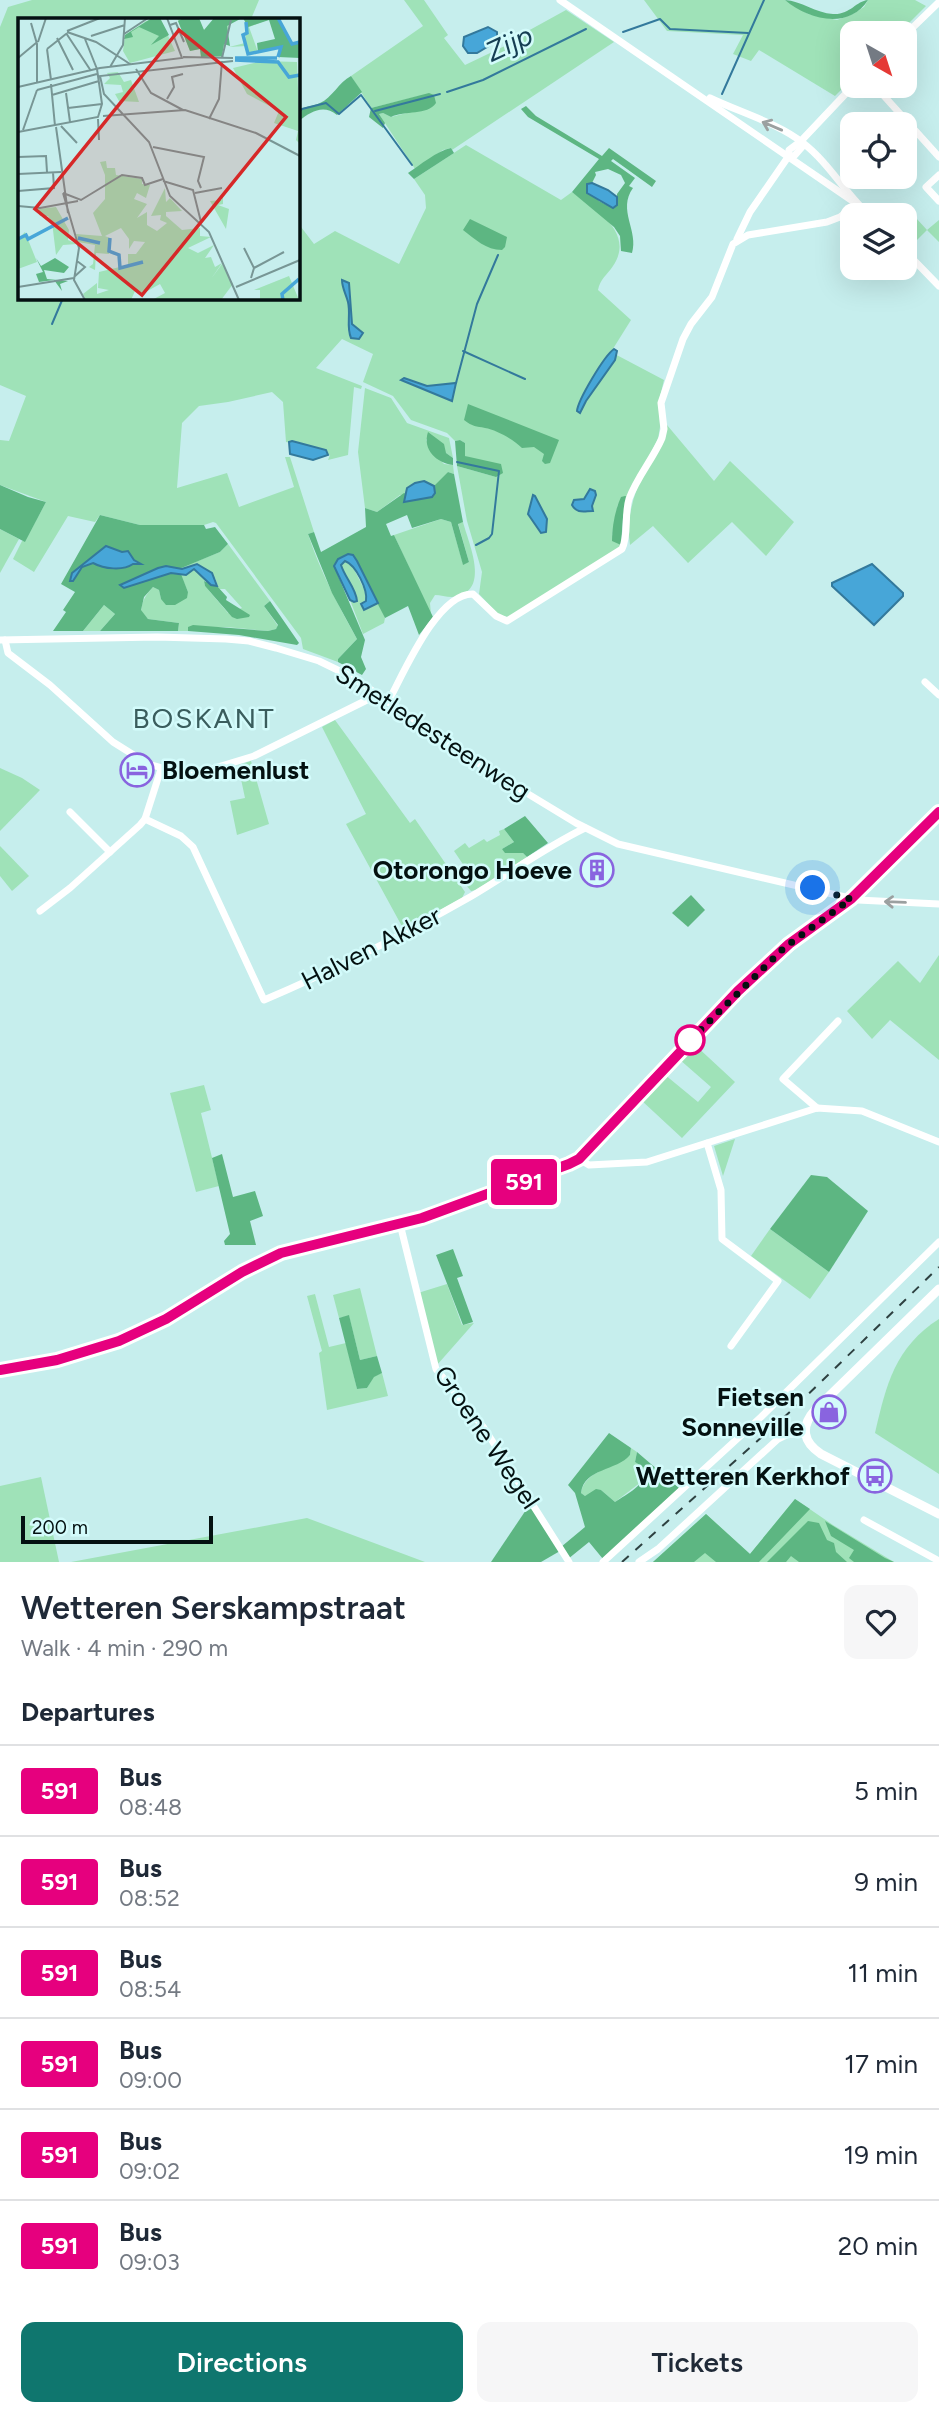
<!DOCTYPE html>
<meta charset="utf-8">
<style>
:root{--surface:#fff;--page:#f6f6f7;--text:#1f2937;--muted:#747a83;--line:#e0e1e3;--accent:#0f766e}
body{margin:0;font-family:Figtree,sans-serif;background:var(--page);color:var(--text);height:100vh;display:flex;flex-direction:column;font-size:26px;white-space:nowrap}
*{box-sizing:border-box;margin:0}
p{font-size:23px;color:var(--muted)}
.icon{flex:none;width:38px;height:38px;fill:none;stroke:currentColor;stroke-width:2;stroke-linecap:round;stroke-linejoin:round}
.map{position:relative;height:1562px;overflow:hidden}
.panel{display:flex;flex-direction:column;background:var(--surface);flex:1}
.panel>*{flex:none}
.badge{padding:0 14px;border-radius:5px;font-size:24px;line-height:46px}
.needle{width:46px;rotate:141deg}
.fabs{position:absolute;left:840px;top:21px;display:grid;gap:14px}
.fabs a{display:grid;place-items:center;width:77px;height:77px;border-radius:14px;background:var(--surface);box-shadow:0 7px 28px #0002;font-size:35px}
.scale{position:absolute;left:21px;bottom:18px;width:192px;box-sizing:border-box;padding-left:7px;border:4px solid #041111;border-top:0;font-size:19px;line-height:24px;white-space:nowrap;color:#041111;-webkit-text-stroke:5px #d3fbfb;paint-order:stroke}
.you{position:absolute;width:35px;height:35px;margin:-18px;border:5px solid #fff;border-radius:50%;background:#1a73e8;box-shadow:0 0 0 10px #1a73e833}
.map>.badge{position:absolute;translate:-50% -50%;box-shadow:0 0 0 4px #fff}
h2{padding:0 21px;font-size:26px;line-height:63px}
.round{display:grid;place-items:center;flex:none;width:74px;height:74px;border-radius:14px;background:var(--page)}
.overview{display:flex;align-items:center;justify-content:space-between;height:119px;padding:0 21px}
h1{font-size:33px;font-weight:600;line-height:52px}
.button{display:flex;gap:14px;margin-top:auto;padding:14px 21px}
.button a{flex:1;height:80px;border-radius:14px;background:var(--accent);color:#fff;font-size:28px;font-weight:600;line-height:80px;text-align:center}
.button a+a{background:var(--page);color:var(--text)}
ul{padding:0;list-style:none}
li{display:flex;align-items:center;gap:21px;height:91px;padding:0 21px;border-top:2px solid var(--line)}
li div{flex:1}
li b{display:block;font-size:26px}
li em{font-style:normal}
li .badge{min-width:77px;font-weight:700;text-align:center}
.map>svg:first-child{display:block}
</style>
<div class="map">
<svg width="939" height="1562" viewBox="0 0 939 1562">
<rect width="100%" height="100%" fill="#c6eeed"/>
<!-- green -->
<g fill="#9fe2b8" fill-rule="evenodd">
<path d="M32,0H259L251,19H19V298H298V223L314,244L335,231L399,264L426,208L425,195L414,179L466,145L561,200L572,192C597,210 635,233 613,266C607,275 600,279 598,290L631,320L611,352L664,380L659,401L660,427L658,439L628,497L618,504L612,535L621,545L617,551L508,617L499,615L479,594L482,572L467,521L457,466L496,477L465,456V443L460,440L455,441L447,433L411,420L393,396L363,382L373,354L342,339L316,368L362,386L361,389L354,387L348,455L328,460L330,455H328L326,450L286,442L283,402L272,392L228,402L199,406L182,423L177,488L227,473L239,507L294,487L285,457H290L314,532L308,534C320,571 338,605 357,639L338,659V662L303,649L301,638L216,523L213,522L204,525H140L100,515L95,522L68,516L34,572L13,559L22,541H25L46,502L0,485V440L9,441L26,396L0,385V27L8,7Z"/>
<polygon points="404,0 424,0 448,35 444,38 465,65 515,41 517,37 566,10 614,42 452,150 451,148 443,150 415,169 379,114 383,113 391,117 414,111 419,96 371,108 351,76 423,26"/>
<polygon points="644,0 785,0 808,14 837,20 853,14 864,7 868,0 915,0 926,6 899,33 852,33 852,79 835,96 759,50 751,61 733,54 743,35 667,31"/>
<polygon points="916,218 927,230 939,220 939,242 927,230 909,248 905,245 905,228"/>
<polygon points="365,388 391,398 407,423 449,438 453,458 426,439 429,448 444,464 453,465 454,474 448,472 435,493 400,495 377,512 365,508 358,452"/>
<path d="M667,425L714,481L730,461L794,522L766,556L732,522L688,563L653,526L630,545C623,501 649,464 667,425Z"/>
<path d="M441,519L451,522L463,564L469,562L458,523L463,522C469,545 492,593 452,597C446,597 440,595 435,595L430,603L431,615L394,535Z"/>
<polygon points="0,529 19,539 0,573"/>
<path d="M228,544L270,601L264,606L278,626L276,629L268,631L226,627H188V631H178L179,623L148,619L141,611C142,600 146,595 153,587L159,590L161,599L188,592L178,569L220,552ZM197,564L215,578L219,589H225L242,608L228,613L205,586L204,581H208L194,569L195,565Z"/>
<path d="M345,561L351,563L367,595L363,610L378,603L385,618L384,623L363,634L350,600L357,601C356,590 345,578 341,565Z"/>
<polygon points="104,605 115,614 100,631 83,631"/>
<polygon points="335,720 410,823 415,819 465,892 462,898 404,930 346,824 366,814 322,727"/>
<polygon points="251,761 269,824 237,835 230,801 245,798 238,765"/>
<polygon points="0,768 22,778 40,790 0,831"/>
<polygon points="504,829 514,842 502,849 523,853 527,857 476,890 471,891 465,884 473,879 454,851 465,843 469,848 484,839 487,842 500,835 499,831"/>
<polygon points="0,846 29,876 12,891 0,876"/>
<polygon points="939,955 939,1060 890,1020 872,1039 847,1011 898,961 920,983"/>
<polygon points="694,1044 735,1082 682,1138 641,1100 664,1074 698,1102 711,1087 679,1059"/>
<polygon points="204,1085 211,1110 201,1113 219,1186 196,1192 170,1093"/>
<polygon points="735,1139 723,1176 714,1146"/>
<polygon points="770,1229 829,1272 810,1299 751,1256"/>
<polygon points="447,1284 462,1325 474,1323 437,1365 418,1293"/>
<polygon points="360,1288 377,1356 360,1360 349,1316 339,1318 333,1295"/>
<polygon points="315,1294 329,1347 346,1343 357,1389 367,1388 374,1376 382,1373 388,1396 327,1410 319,1353 322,1351 307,1296"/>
<path d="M939,1319V1474L875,1433C886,1385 895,1347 939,1319Z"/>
<path d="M631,1448L637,1452L635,1462L646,1469L645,1479L615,1502L601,1490L585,1496L581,1493C585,1470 615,1468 630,1455Z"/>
<polygon points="41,1477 59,1562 0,1562 0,1486"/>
<polygon points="795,1499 833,1525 894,1562 653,1562 706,1514 750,1554"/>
<polygon points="307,1518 425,1562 71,1562"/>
</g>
<!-- forest -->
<g fill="#5db682" fill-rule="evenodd">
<path d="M785,0C801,1 816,13 833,14C850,15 856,1 868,0C849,30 808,20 785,0Z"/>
<path d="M351,76L362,92L337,115C324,104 311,111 299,121L298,111C306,105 312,107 320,103C332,98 339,82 351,76Z"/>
<path d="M429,93L434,95L436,103C427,116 405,110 391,117L383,113L379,114L385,123L383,128L369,117L371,108Z"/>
<path d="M526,106L536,116L602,156L609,148L656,181L652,187L613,159L611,161L635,178L629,186L633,188C617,210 639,231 632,253L621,251L620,236L614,227L572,192L599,159L528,117L521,109ZM608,169L621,175L625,183L617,194V205L613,208L599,201L587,184L592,183L596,175L595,172Z"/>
<path d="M451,148L454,153L414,179L408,173C420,165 437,151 451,148Z"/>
<path d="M470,219L507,237L505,247L502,250C486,250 475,239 463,230Z"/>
<path d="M468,404L559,440L550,463L545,464L542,461L544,454L534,447L522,448C514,440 497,430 485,428C476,426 473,427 464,420Z"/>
<path d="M428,432L444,444L446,453L453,458V465C437,463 422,450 428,432Z"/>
<polygon points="460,440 465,443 465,456 501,464 503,473 496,477 457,466 455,441"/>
<polygon points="448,472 454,474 463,522 458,524 469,562 463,565 451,522 441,519 412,528 407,515 386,524 391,536 394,535 433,617 419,635 408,606 385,618 353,556 334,566 365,640 361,657 366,669 362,675 338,662 338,659 357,639 332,593 308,534 314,532 321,552 366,527 365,508 377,512 404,493 410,496 435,493 434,486"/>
<polygon points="0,485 28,497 46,502 25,542 0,529"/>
<path d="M625,496L628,497L623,517L621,545L612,541C612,527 615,510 621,497Z"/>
<polygon points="100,515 140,525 204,525 206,529 215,527 228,544 220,552 179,569 188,592 187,598 175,605 166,605 161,599 159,590 153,587 144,597 141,610 148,619 179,623 178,631 100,631 115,614 104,605 83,631 53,631 66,612 63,610 75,592 61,584"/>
<polygon points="204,581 217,586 227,597 226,600 250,615 249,617 237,619 232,617 205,586"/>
<polygon points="270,601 299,643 297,645 239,635 188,631 188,627 193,625 268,631 276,629 278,625 264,606"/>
<polygon points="525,816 548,843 527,857 523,853 505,853 502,849 514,842 504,829"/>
<polygon points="691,895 705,910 688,927 672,913"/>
<polygon points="222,1154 233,1197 255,1191 263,1216 250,1221 256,1245 225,1245 224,1241 230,1234 212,1158"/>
<polygon points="811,1175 827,1177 868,1211 829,1272 770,1229"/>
<polygon points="453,1249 463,1276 457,1278 473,1322 463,1325 436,1255"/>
<polygon points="349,1315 360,1360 377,1356 382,1373 374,1377 367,1388 357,1389 339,1318"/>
<path d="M609,1433L631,1448L630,1455C617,1471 584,1468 581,1493L585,1496L596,1489L601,1490L615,1502C627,1494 646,1485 646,1469L635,1462L637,1452L679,1488L603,1559L589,1542L568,1559L561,1547L585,1527L575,1493L568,1485Z"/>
<polygon points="795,1499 810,1509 759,1562 716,1562 705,1553 694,1562 653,1562 706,1514 750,1554"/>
<polygon points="530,1504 560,1551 541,1562 491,1562"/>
<polygon points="808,1521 819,1523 827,1540 834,1543 836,1552 847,1562 799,1562 791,1556 786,1562 767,1562"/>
<polygon points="825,1521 885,1558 894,1562 854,1562 849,1558 854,1550 831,1536"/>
</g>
<!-- water -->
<g fill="#47a6d8" stroke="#33799c" stroke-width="2">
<polygon points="488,27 497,32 497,41 477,53 468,53 463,46 464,37"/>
<polygon points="592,183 608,190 617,197 617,205 613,208 587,193 587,184"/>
<path d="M342,280L349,283L352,324L363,333L359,339L351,338C346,326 351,315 348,302C346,294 342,288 342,280Z"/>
<path d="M614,349L617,351L615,360L586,401L580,413L577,411C578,400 604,356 614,349Z"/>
<polygon points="404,378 427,386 456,383 452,401 401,380"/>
<polygon points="292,441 326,450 328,455 313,460 290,454 289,442"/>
<polygon points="424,481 434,486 435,493 432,497 404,502 407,488 415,483"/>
<path d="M590,489L595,491L596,495L592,506L593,511C584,511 577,514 572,505L574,500L584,499Z"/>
<polygon points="533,495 535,496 547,519 546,532 541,533 528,514"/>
<path d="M106,546L122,552L128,551L134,560L141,564H133C123,571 104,569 93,563L82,567L73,581H70L72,573Z"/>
<path d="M348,554L353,555L357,561L378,603L364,610L361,604L366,601C368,590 356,565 345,561L341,565C345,578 356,588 357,601L354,602L350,600L334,566L338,559Z"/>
<polygon points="197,564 212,573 217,586 211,585 194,569 186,575 171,573 124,588 120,585 158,568 166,566 182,569"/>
<polygon points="872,564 903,593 903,596 874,625 832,586 832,583"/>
</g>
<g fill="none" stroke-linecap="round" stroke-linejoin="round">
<!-- stream -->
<g stroke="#33799c" stroke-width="2">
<polyline points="623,32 660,19 670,29 748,33"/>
<polyline points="447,92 483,80 586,29"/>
<polyline points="722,94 764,0"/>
<polyline points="375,111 440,94"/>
<polyline points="298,113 302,109 326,103 339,114 361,95 412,165"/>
<polyline points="52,324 63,298"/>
<polyline points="463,351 525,379"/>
<polyline points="456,383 477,304 498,255"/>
<polyline points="457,462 499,471 492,534 489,538 476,545"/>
</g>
<!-- minor -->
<g stroke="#fff" stroke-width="7">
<polyline points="560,0 857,204"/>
<polyline points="905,35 939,2"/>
<polyline points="875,86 939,157"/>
<path d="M710,98C739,112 778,123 803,143C829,163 845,193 869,215"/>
<polyline points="788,157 795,155 802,147 801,141"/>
<polyline points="939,175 926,187 939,201"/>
<polyline points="737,239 750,212 788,157 789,150 801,141 853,86"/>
<polyline points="905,251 939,286"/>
<polyline points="0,640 157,637 226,639 249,641 276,648 319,661 352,677 487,769 576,823 618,844 858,900 939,904"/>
<polyline points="5,640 8,653 50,685 113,742 148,764 180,773 205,771 254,756 377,695"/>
<polyline points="925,682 939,695"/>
<path d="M388,702C403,675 437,593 473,594L496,616L507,621L622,549C629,535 624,515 629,499C637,477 653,459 662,438L664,429L661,403L683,339L691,324L712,297L733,244L748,235L827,222L840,217L857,204"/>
<polyline points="70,812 110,852"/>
<path d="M145,819L181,836L193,847L264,1000C335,970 403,935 470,897C509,874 544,848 585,828"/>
<polyline points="40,911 70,888 140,825 145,819 161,769"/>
<polyline points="817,1108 783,1079 838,1021"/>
<polyline points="707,1143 721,1190 722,1239 778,1281 731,1346"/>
<polyline points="579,1159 589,1165 647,1162 817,1108 862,1111 939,1142"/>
<polyline points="400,1224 436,1369 484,1428 569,1562"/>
<polyline points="0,1370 57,1360 119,1341 166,1319 242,1272 281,1253 422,1218 569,1164 579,1159 738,991 788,944 851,899 939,812"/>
<polyline points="864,1520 939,1561"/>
<polyline points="603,1562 761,1417 939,1242"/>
<polyline points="639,1562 658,1549 778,1439 788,1434 805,1434"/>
</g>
<!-- major -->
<path stroke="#fff" stroke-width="9" d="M939,1289L815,1410C800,1427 803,1442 821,1454L939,1514"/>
<!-- rail -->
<polyline stroke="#2e4141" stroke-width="2" stroke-dasharray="9 9" stroke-linecap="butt" points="622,1562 791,1411 939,1267"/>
</g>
<!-- one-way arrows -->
<defs><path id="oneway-shaft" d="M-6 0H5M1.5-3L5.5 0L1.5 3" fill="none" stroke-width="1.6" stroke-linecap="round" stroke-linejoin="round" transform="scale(1.75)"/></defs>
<g stroke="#9ba0a0">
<use href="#oneway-shaft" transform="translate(772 126) rotate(-157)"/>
<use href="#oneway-shaft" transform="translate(895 902) rotate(-178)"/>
</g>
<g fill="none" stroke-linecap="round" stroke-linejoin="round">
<defs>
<polyline id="line" points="0,1370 57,1360 119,1341 166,1319 242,1272 281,1253 422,1218 569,1164 579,1159 738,991 789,944 851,899 939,812"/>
</defs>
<!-- line casing -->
<use href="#line" stroke="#fff" stroke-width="16"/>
<!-- line -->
<use href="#line" stroke="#e6007e" stroke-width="10"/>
<!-- walk -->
<polyline stroke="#041111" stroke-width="7" stroke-dasharray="0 12.6" points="690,1040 682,1048 785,947 851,899 813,888"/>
</g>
<!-- icons -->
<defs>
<symbol id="hotel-ring" viewBox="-11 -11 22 22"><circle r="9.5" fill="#d3fbfb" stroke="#8964df" stroke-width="1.5"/><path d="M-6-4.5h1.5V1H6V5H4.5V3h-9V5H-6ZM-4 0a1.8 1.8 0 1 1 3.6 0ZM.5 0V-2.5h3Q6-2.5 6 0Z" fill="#8964df"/></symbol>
<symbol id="building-ring" viewBox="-11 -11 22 22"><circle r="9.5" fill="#d3fbfb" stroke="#8964df" stroke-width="1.5"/><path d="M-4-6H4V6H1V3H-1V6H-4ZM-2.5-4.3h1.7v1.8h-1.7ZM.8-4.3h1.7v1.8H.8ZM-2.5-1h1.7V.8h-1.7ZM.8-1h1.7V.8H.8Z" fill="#8964df"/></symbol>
<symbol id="shop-ring" viewBox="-11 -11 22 22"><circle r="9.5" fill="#d3fbfb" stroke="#8964df" stroke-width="1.5"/><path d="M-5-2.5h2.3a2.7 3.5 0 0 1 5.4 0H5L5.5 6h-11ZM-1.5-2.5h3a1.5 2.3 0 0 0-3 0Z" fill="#8964df"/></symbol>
<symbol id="bus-ring" viewBox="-11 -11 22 22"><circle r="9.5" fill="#d3fbfb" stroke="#8964df" stroke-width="1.5"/><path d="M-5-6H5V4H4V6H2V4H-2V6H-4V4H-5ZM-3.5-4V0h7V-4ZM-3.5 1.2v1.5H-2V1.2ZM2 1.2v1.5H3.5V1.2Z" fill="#8964df"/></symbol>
</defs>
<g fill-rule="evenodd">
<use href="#hotel-ring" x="118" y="751" width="38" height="38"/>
<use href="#building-ring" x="578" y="851" width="38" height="38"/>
<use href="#shop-ring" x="810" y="1393" width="38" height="38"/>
<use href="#bus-ring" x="856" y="1457" width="38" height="38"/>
</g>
<!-- markers -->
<circle fill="#fff" stroke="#e6007e" stroke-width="3.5" cx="690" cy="1040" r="14"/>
<g text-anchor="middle" stroke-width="5" stroke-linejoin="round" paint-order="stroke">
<!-- street labels -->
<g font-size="26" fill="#041111" stroke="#d3fbfb">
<text transform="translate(433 732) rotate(33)" y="9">Smetledesteenweg</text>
<text transform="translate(371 948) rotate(-27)" y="9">Halven Akker</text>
<text transform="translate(487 1437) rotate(56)" y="9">Groene Wegel</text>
</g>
<!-- poi labels -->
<g font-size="26" font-weight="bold" fill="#041111" stroke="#d3fbfb" text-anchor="end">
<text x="162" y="779" text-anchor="start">Bloemenlust</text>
<text x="572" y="879">Otorongo Hoeve</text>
<text x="804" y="1406">Fietsen<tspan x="804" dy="30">Sonneville</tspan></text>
<text x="850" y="1485">Wetteren Kerkhof</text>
</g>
<!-- water labels -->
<g font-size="28" font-style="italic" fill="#153e53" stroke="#d3fbfb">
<text transform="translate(509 43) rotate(-25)" y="10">Zijp</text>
</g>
<!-- neighbourhood labels -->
<g font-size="28" letter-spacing="2" fill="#3a5d5d" stroke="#d3fbfb">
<text x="204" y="728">BOSKANT</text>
</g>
</g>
<!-- overview -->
<g transform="translate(18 18)">
<rect width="282" height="282" fill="#c6eeed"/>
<path d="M142,0L157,33L112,45L105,33L107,17L128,3ZM159,0L187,12L212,4L204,39H183L182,31L172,33ZM229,0H254L231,9L240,34L230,36L228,28L211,29L227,25ZM216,42L279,44L282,126L278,122L280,113L256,105L261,93L229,76L215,50L240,44ZM100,54L106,64L113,62L121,84L101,83L97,76L105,74L103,67L86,66L92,60L89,55ZM88,143L89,150H97L98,157L124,161V166L132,167L128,180L119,175L116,181L129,186L119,200L129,194V207L139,213L149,205L142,202L143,197L133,198L147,170L148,184L152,180L164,193L148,194V198L164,212L182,210V218L193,219L170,230L180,235L196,227L187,240L193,239L197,249L204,245L193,261L204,246L215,266L203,282H134L147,275L142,266L124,276L117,273L113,282H68L65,276L79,265V276L91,272L80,270L81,254L110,247V236H118L127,224L116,223L111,231V221L103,210L87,218L92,220L91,236L78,235L77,252L71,249L75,246L77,227L60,224L58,216L84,218L75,195L87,181V157L82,144ZM205,174V186L200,187L211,191L208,211L192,183L204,182ZM38,189L51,212L50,222L59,226L45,227L38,237L34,204L30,198H22L19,191ZM7,214L19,244L0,251V221ZM271,258L281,282H242V272H236Z" fill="#9fe2b8"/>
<path d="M134,0H142L151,17L133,27L141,18L121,9L113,14L115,19L106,21L107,17ZM165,0H181L186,12L196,0H224L209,8L212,28L206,26L204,38L183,39L182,31L172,33L160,3ZM225,0H260L275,25L282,24V40L260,39L262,29L240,34L239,25L257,21L251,2L230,9ZM18,240L23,248L37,240L51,249L46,255L26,252L29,261L50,263L42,266L44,273L36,262L21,264L18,256L25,254Z" fill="#5db682"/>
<path fill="none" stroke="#47a6d8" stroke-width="3.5" d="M260,0L274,26L282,24M228,4L229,15L225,17L230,36L263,29L260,39M217,40H259M217,42L260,44L271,59L282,57M60,220L82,225M92,220L91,233L101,237L102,250L125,244M0,221L8,217L10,221L50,200M265,282L264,276L281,261"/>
<path fill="none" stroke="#789695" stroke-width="2" d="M13,5L19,26V64M152,7L158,5L166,24M49,13L82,0M49,14L78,24L112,46M48,15L73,53M106,16L130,0M73,18L107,7M39,20L55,52M67,21L79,51M20,24L28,0M29,31L33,62M29,31L48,16M165,39L215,40M0,40L18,25M204,40L213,2M215,43L82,58L86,76L131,124L152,178L191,214L221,282M92,49L105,27L107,0M118,51L133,75L165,92M33,66L37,108M0,69L82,50L164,40L149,0M19,72L79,56M48,75L52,104M34,77L81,63M149,81L156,69L154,59L165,56M50,90L84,86M85,98L167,92L238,115L282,138M80,101L81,122M191,101L201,81L204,43M43,108L59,125M38,109L50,195M5,112L19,72M0,114L80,99L84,86L79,51M135,129L186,139L180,163L183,170M0,139L28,138L29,154M0,156L43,154M145,163L175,172L183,204M0,173L36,170L35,154M45,175L63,182L104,157L124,160L127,167L145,161M45,175L61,230L56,262L67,282M177,175L204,170M0,188L22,190L60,183M226,230L236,250L233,260M236,250L266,234M56,259L67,249L59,243M0,269L56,260M218,269L282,242"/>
<path fill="#d62828" fill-opacity="0.15" stroke="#d62828" stroke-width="3.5" d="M161,12L268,99L124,277L17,191Z"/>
<rect width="282" height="282" fill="none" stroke="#041111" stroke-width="3.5"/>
</g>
</svg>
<div class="fabs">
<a><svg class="needle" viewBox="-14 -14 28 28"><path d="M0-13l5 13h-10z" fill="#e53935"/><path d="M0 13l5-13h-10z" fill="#747a83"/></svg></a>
<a><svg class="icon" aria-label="locate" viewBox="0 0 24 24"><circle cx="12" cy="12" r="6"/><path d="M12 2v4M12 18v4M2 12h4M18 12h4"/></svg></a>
<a><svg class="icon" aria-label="layers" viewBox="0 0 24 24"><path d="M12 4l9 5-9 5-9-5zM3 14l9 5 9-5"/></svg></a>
</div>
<div class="scale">200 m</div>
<div class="you" style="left:813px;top:888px"></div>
<b class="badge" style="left:524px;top:1182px;background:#e6007e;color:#fff">591</b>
</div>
<section class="panel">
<div class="overview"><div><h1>Wetteren Serskampstraat</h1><p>Walk · 4 min · 290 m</p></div><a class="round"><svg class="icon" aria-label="heart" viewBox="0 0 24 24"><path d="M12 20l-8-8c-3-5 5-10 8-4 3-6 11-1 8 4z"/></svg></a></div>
<h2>Departures</h2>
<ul>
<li><span class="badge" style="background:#e6007e;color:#fff">591</span><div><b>Bus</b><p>08:48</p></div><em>5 min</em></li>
<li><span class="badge" style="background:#e6007e;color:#fff">591</span><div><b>Bus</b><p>08:52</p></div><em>9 min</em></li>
<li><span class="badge" style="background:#e6007e;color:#fff">591</span><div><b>Bus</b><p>08:54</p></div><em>11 min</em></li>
<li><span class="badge" style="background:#e6007e;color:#fff">591</span><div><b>Bus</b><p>09:00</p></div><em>17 min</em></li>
<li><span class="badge" style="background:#e6007e;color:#fff">591</span><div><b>Bus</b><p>09:02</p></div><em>19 min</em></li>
<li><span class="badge" style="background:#e6007e;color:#fff">591</span><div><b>Bus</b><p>09:03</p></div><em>20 min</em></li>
</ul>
<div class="button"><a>Directions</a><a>Tickets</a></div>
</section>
